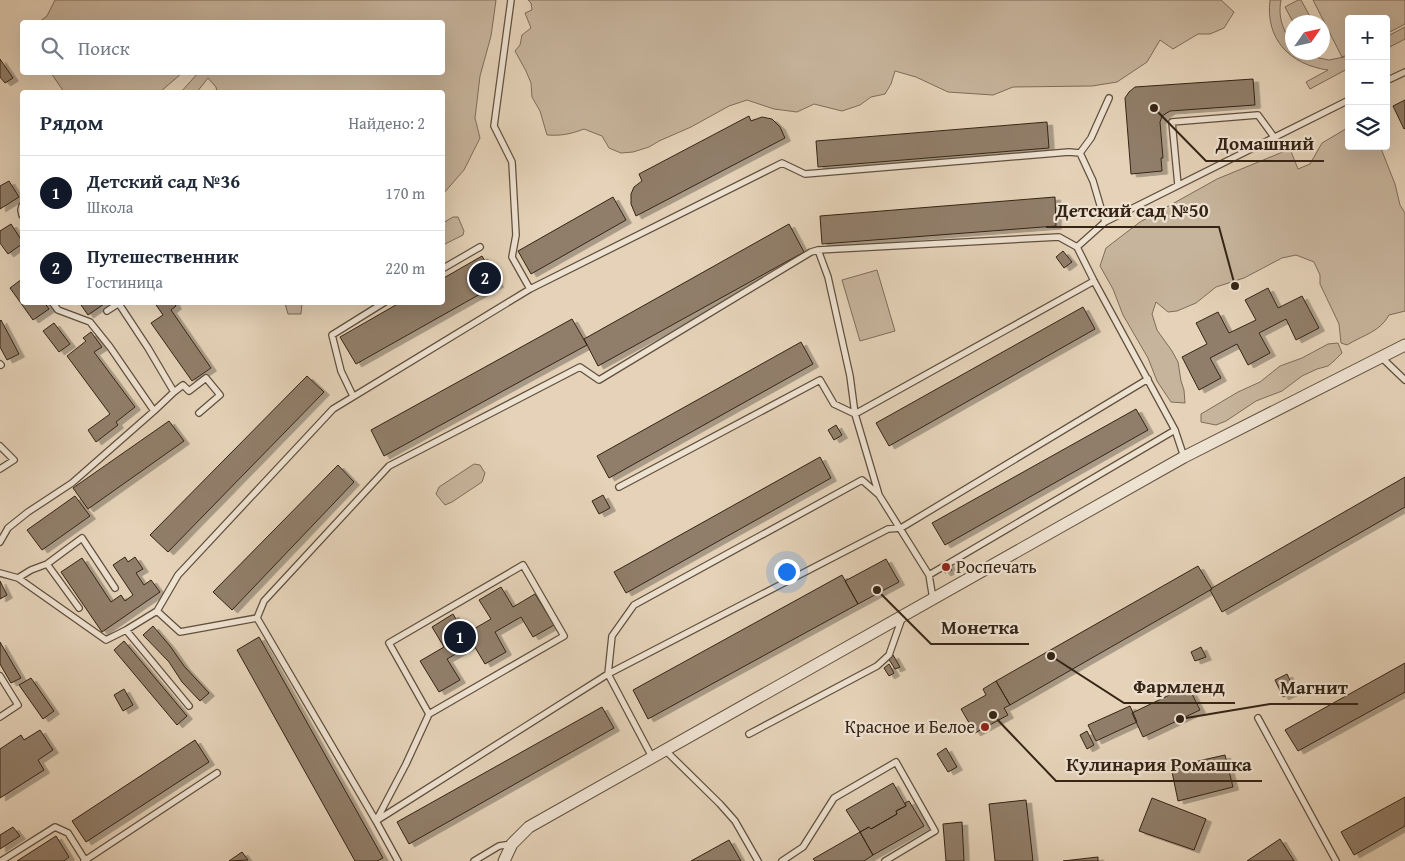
<!DOCTYPE html>
<html lang="ru">
<head>
<meta charset="utf-8">
<style>
  body { margin:0; font-family:"Gentium Book Plus",serif; background:#f6f6f7; color:#1f2937 }
  .controls { position:absolute; right:15px; top:15px; display:grid; overflow:hidden; border-radius:5px; box-shadow:0 5px 20px #0002 }
  .controls button { width:45px; height:45px; display:grid; place-items:center; padding:0; border:0; border-bottom:1px solid #e0e1e3; background:#fff; color:#1f2937; font:25px sans-serif }
  .compass { position:absolute; left:1285px; top:15px; width:45px; height:45px; border-radius:50%; background:#fff; box-shadow:0 5px 20px #0002; rotate:56deg }
  .you { position:absolute; left:786px; top:571px; width:18px; height:18px; margin:-12px; border:4px solid #fff; border-radius:50%; background:#1a73e8; box-shadow:0 0 0 8px #1a73e833 }
  .badge { display:grid; place-items:center; width:32px; height:32px; border-radius:50%; background:#111827; color:#fff; font-size:16px; font-weight:700 }
  .pin { position:absolute; translate:-50% -50%; border:2px solid #fff; box-shadow:0 1px 5px #0006 }
  .list { margin:0; padding:0; list-style:none }
  h2 { display:flex; justify-content:space-between; align-items:center; height:65px; margin:0; padding:0 20px; font-size:21px }
  h2 small { font-size:16px; font-weight:400; color:#747a83 }
  .list li { display:grid; grid-template-columns:32px 1fr auto; gap:15px; align-items:center; box-sizing:border-box; height:75px; padding:0 20px; border-top:1px solid #e0e1e3 }
  .list b { display:block; font-size:19px; white-space:nowrap }
  .list p { margin:0; font-size:16px; white-space:nowrap; color:#747a83 }
  .list em { font-size:16px; font-style:normal; color:#747a83 }
  .icon { flex:none; width:28px; height:28px; fill:none; stroke:currentColor; stroke-width:2; stroke-linecap:round; stroke-linejoin:round }
  .map { position:relative; flex:none; width:1405px; height:861px; overflow:hidden }
  .search { position:absolute; background:#fff; box-shadow:0 5px 20px #0002; left:20px; top:20px; width:425px; height:55px; display:flex; align-items:center; gap:12px; box-sizing:border-box; padding:0 18px; border-radius:5px; color:#747a83; font-size:19px }
  .panel { position:absolute; background:#fff; box-shadow:0 5px 20px #0002; left:20px; top:90px; width:425px; height:215px; border-radius:5px }
  .map>svg:first-child { display:block }
  .green { fill:#c7b49c; stroke:#7e6c59 }
  .building { fill:#917e6a; stroke:#352416; filter:url(#shadow) }
  .lines { fill:none; stroke-linecap:round; stroke-linejoin:round }
  .lane-casing { stroke:#61503e; stroke-width:8 }
  .street-casing { stroke:#61503e; stroke-width:13 }
  .lane { stroke:#eee2d1; stroke-width:5.5 }
  .street { stroke:#eee2d1; stroke-width:11 }
  .poi-dot { fill:#8f2418; stroke:#eee2d1; stroke-width:2 }
  .labels { text-anchor:middle; stroke-width:4.5; stroke-linejoin:round; paint-order:stroke }
  .poi-label { font-size:18px; fill:#352416; stroke:#eee2d1; text-anchor:start }
  .leader { fill:none; stroke:#352416; stroke-width:2 }
  .callout-dot { fill:#352416; stroke:#eee2d1; stroke-width:2 }
  .callout-label { font-size:19px; text-anchor:middle; font-weight:bold; fill:#352416; stroke:#eee2d1; stroke-width:4.5; stroke-linejoin:round; paint-order:stroke }
</style>
</head>
<body>
<div class="map">
<svg width="1405" height="861" viewBox="0 0 1405 861">
  <defs>
    <filter id="shadow"><feDropShadow dx="5.5" dy="3" stdDeviation="0" flood-color="#0004"/></filter>
  </defs>
  <rect width="100%" height="100%" fill="#e5d2b8"/>
  <filter id="stains"><feTurbulence type="fractalNoise" baseFrequency=".004" numOctaves="4"/><feColorMatrix values="0 0 0 0 .2 0 0 0 0 .09 0 0 0 0 .02 0 0 0 .5 -.17"/></filter>
  <radialGradient id="worn" r=".72"><stop offset=".6" stop-color="#630" stop-opacity="0"/><stop offset="1" stop-color="#630" stop-opacity=".3"/></radialGradient>
  <path class="green" d="M 55,0 L 496,0 L 491,36 L 480,76 L 475,118 L 480,138 L 464,170 L 443,194 L 442,92 L 217,92 L 216,87 L 208,78 L 197,92 L 181,92 L 198,73 L 442,72 L 442,22 L 39,22 L 47,16 Z
    M 528,0 L 1221,0 L 1234,12 L 1224,28 L 1210,34 L 1198,34 L 1173,49 L 1160,40 L 1147,62 L 1117,82 L 1092,86 L 1013,87 L 993,95 L 948,92 L 916,77 L 895,71 L 891,84 L 885,94 L 871,97 L 860,105 L 842,111 L 814,104 L 797,112 L 774,109 L 747,100 L 729,106 L 691,127 L 659,141 L 649,147 L 633,152 L 621,153 L 609,148 L 602,136 L 584,129 C 571,134 561,136 547,135 L 540,111 L 532,97 L 531,83 L 526,71 L 515,51 L 520,45 L 522,35 L 531,28 L 525,13 L 532,10 L 531,3 Z
    M 1270,0 L 1281,0 C 1279,10 1280,20 1284,29 C 1288,40 1292,40 1292,52 L 1304,53 L 1314,57 L 1329,60 L 1349,56 L 1349,68 L 1310,89 L 1306,82 L 1328,70 C 1291,65 1265,40 1270,0 Z
    M 1298,0 L 1301,0 L 1313,22 L 1293,22 L 1285,7 Z
    M 1313,0 L 1405,0 L 1405,24 L 1386,34 L 1386,19 L 1349,19 L 1349,54 L 1342,57 Z
    M 1405,27 L 1405,39 L 1386,49 L 1386,37 Z
    M 51,73 L 182,73 L 160,92 L 64,92 Z
    M 1349,127 L 1349,146 L 1380,146 L 1395,184 L 1400,205 L 1405,213 L 1405,311 L 1389,315 C 1380,332 1363,335 1347,345 L 1341,343 L 1339,324 L 1320,284 L 1320,275 L 1314,262 L 1296,255 L 1282,258 L 1244,278 L 1216,287 L 1196,303 L 1177,311 L 1168,312 L 1156,302 L 1152,314 L 1157,330 L 1172,351 L 1178,362 L 1181,381 L 1184,390 L 1185,403 L 1171,402 L 1157,381 L 1148,358 L 1123,315 L 1113,289 L 1100,266 L 1106,248 L 1140,222 L 1217,179 L 1290,149 L 1298,169 L 1310,164 L 1322,143 Z
    M 453,217 L 458,217 L 464,231 L 463,235 L 443,245 L 443,223 Z
    M 877,270 L 895,331 L 860,341 L 842,280 Z
    M 285,303 L 302,303 L 301,314 L 288,314 Z
    M 1338,343 L 1342,353 L 1334,361 L 1328,366 L 1317,369 L 1302,376 L 1282,391 L 1256,401 L 1226,421 L 1216,425 L 1201,422 L 1201,414 L 1238,392 L 1260,382 L 1280,366 L 1302,358 L 1328,344 Z
    M 474,464 L 480,465 L 485,473 L 482,482 L 452,502 L 445,505 L 436,494 L 439,487 Z"/>
  <path class="building" d="M 0,59 L 13,78 L 5,83 L 0,77 Z
    M 1253,79 L 1255,105 L 1170,111 L 1162,116 L 1160,122 L 1163,158 L 1161,158 L 1162,171 L 1131,174 L 1125,98 L 1129,92 L 1135,87 Z
    M 1405,100 L 1405,128 L 1404,129 L 1393,106 Z
    M 749,116 L 751,121 L 762,117 L 772,119 L 780,127 L 785,138 L 636,216 L 631,204 L 631,194 L 634,187 L 642,181 L 639,174 Z
    M 1047,122 L 1049,148 L 818,167 L 816,141 Z
    M 9,181 L 19,197 L 0,209 L 0,186 Z
    M 613,197 L 626,220 L 531,274 L 518,251 Z
    M 1055,197 L 1056,226 L 822,244 L 820,216 Z
    M 11,224 L 22,241 L 22,244 L 8,254 L 0,243 L 0,231 Z
    M 789,224 L 804,252 L 598,366 L 584,339 Z
    M 1063,251 L 1072,262 L 1064,268 L 1056,257 Z
    M 482,256 L 498,284 L 356,364 L 340,337 L 401,302 L 442,302 L 442,279 Z
    M 22,279 L 22,302 L 44,302 L 49,309 L 33,320 L 10,288 Z
    M 1268,288 L 1278,308 L 1302,296 L 1319,328 L 1296,340 L 1286,319 L 1259,333 L 1270,353 L 1248,365 L 1237,344 L 1210,358 L 1221,378 L 1199,390 L 1182,357 L 1207,344 L 1196,323 L 1218,312 L 1229,333 L 1256,320 L 1245,300 Z
    M 79,302 L 107,302 L 88,315 Z
    M 154,302 L 174,302 L 176,306 L 171,310 L 211,368 L 192,381 L 151,323 L 163,315 Z
    M 1083,307 L 1095,329 L 889,446 L 876,423 Z
    M 572,319 L 587,345 L 384,456 L 371,430 Z
    M 1,320 L 19,354 L 7,360 L 0,347 L 0,321 Z
    M 54,323 L 70,344 L 59,352 L 43,331 Z
    M 91,332 L 102,347 L 94,352 L 135,407 L 116,422 L 118,425 L 96,442 L 88,430 L 110,414 L 67,356 L 86,341 L 83,338 Z
    M 801,342 L 813,364 L 609,478 L 597,456 Z
    M 307,376 L 324,392 L 168,552 L 150,535 Z
    M 1136,409 L 1148,430 L 945,545 L 932,523 Z
    M 169,421 L 184,441 L 88,509 L 73,488 Z
    M 836,425 L 842,435 L 834,440 L 828,430 Z
    M 820,457 L 831,478 L 626,593 L 614,572 Z
    M 338,465 L 354,482 L 232,610 L 213,592 Z
    M 1405,477 L 1405,507 L 1222,612 L 1210,590 L 1212,588 Z
    M 603,495 L 610,508 L 599,514 L 592,501 Z
    M 75,496 L 90,516 L 42,550 L 27,530 Z
    M 125,557 L 128,562 L 135,557 L 143,569 L 136,573 L 144,585 L 151,580 L 160,592 L 102,632 L 61,572 L 82,558 L 111,602 L 121,595 L 125,601 L 133,595 L 113,565 Z
    M 886,559 L 899,582 L 858,604 L 845,581 Z
    M 947,561 L 952,570 L 945,573 L 940,565 Z
    M 1198,566 L 1212,589 L 1010,705 L 996,681 Z
    M 842,575 L 858,604 L 648,719 L 633,690 Z
    M 0,581 L 7,595 L 0,599 Z
    M 501,587 L 513,607 L 535,594 L 554,625 L 533,637 L 521,617 L 495,632 L 506,652 L 485,664 L 473,644 L 447,659 L 460,680 L 439,692 L 420,661 L 444,647 L 432,627 L 453,614 L 465,634 L 491,619 L 479,600 Z
    M 153,626 L 170,646 L 184,666 L 209,693 L 200,701 L 182,682 L 169,662 L 143,635 Z
    M 259,637 L 383,858 L 377,861 L 355,861 L 237,650 Z
    M 124,641 L 187,716 L 177,725 L 114,650 Z
    M 0,642 L 21,678 L 11,683 L 0,664 Z
    M 1201,647 L 1206,657 L 1195,661 L 1191,652 Z
    M 893,655 L 900,667 L 895,669 L 888,658 Z
    M 1405,663 L 1405,692 L 1298,751 L 1285,730 Z
    M 889,664 L 894,673 L 889,676 L 884,668 Z
    M 1287,674 L 1295,691 L 1283,697 L 1275,680 Z
    M 31,678 L 54,711 L 43,719 L 19,685 Z
    M 996,681 L 1010,705 L 1004,708 L 1008,715 L 975,733 L 961,709 L 986,695 L 983,689 Z
    M 1188,686 L 1200,710 L 1143,737 L 1132,713 Z
    M 124,689 L 133,705 L 123,711 L 114,695 Z
    M 1130,706 L 1137,722 L 1096,741 L 1088,725 Z
    M 602,707 L 614,728 L 409,844 L 397,822 Z
    M 40,730 L 53,750 L 38,760 L 44,770 L 0,798 L 0,749 L 21,735 L 24,740 Z
    M 1087,731 L 1094,745 L 1087,749 L 1080,735 Z
    M 195,740 L 209,762 L 86,842 L 72,821 Z
    M 946,748 L 957,767 L 948,772 L 937,754 Z
    M 1225,755 L 1233,787 L 1178,801 L 1171,767 Z
    M 893,783 L 906,806 L 896,811 L 897,814 L 871,829 L 869,827 L 860,832 L 846,810 Z
    M 1405,797 L 1405,826 L 1354,855 L 1341,832 Z
    M 1152,798 L 1206,819 L 1194,850 L 1139,831 Z
    M 1026,800 L 1033,861 L 995,861 L 989,804 Z
    M 909,801 L 924,826 L 873,855 L 860,832 L 869,827 L 871,829 L 897,814 L 896,811 L 906,806 L 905,803 Z
    M 962,822 L 964,861 L 946,861 L 943,824 Z
    M 13,827 L 20,836 L 0,849 L 0,835 Z
    M 860,832 L 873,855 L 864,861 L 815,861 L 813,859 Z
    M 56,836 L 69,857 L 64,861 L 17,861 Z
    M 1280,839 L 1294,861 L 1247,861 Z
    M 729,840 L 741,861 L 691,861 Z
    M 242,852 L 248,860 L 229,861 Z
    M 1098,857 L 1098,861 L 1063,861 Z"/>
  <g class="lines">
    <defs>
      <path id="lane" d="M 511,0 L 494,126 L 512,162 L 516,235 L 512,257 L 530,289
        M 1386,81 L 1405,72
        M 1080,153 L 1091,138 L 1109,98
        M 1178,185 L 1172,122 L 1258,115 L 1274,137
        M 22,206 L 21,210 L 22,215
        M 1105,222 L 1349,100
        M 818,250 L 828,277 L 850,376 L 855,414 L 879,495 L 929,575 L 933,599
        M 442,269 L 480,247
        M 119,304 L 148,348 L 174,392 L 154,411
        M 107,311 L 121,302
        M 1381,357 L 1405,380
        M 0,364 L 1,365
        M 174,392 L 183,385 L 189,391 L 206,378 L 220,395 L 199,413
        M 353,396 L 341,371 L 332,335 L 385,302
        M 0,446 L 14,460 L 0,469
        M 619,487 L 820,380 L 834,404 L 855,414 L 1094,281
        M 0,542 L 8,528 L 28,512 L 72,483 L 154,411 L 110,347 L 90,322 L 58,310 L 52,302
        M 47,564 L 79,608
        M 0,573 L 18,578 L 106,640 L 126,630 L 157,611 L 178,575 L 333,409 L 530,289 L 782,163 L 805,174 L 1069,152 L 1080,153 L 1093,181 L 1105,222 L 1077,247 L 1094,281 L 1175,430 L 1184,457
        M 929,575 L 1175,430
        M 18,578 L 31,570 L 47,564 L 82,538 L 115,588
        M 157,611 L 180,632 L 257,618 L 376,821 L 398,861
        M 257,618 L 264,601 L 389,466 L 580,367 L 599,380 L 811,252 L 818,250 L 1059,237 L 1077,247
        M 126,630 L 189,706
        M 0,676 L 18,705 L 0,717
        M 429,714 L 564,636 L 523,565 L 389,643 L 429,714 L 406,764 L 376,821 L 608,674 L 888,529 L 901,528 L 1148,379
        M 1258,718 L 1336,861
        M 749,734 L 877,666 L 889,655 L 902,618
        M 665,750 L 720,804 L 735,821 L 758,861
        M 652,757 L 608,674 L 612,636 L 634,605 L 862,480 L 879,495
        M 1,861 L 55,827 L 68,833 L 85,860
        M 84,861 L 217,773
        M 474,861 L 499,846 L 512,844
        M 782,861 L 803,847 L 834,798 L 896,762 L 935,831 L 885,861"/>
      <path id="street" d="M 504,861 L 512,844 L 529,827 L 1184,457 L 1405,345"/>
    </defs>
    <use href="#lane" class="lane-casing"/>
    <use href="#street" class="street-casing"/>
    <use href="#lane" class="lane"/>
    <use href="#street" class="street"/>
  </g>
  <g class="poi-dot">
    <circle cx="946" cy="567" r="5"/>
    <circle cx="985" cy="727" r="5"/>
  </g>
  <g class="labels">
    <g class="poi-label">
      <text x="956" y="573">Роспечать</text>
      <text x="975" y="733" text-anchor="end">Красное и Белое</text>
    </g>
  </g>
  <path class="leader" d="M1154 108L1206 161H1324M1235 286L1219 227H1046M877 590L931 644H1029M1051 656L1124 703H1235M1180 719L1270 704H1358M993 715L1056 781H1262"/>
  <g class="callout-dot">
    <circle cx="1154" cy="108" r="5"/>
    <circle cx="1235" cy="286" r="5"/>
    <circle cx="877" cy="590" r="5"/>
    <circle cx="1051" cy="656" r="5"/>
    <circle cx="1180" cy="719" r="5"/>
    <circle cx="993" cy="715" r="5"/>
  </g>
  <g class="callout-label">
    <text x="1265" y="150">Домашний</text>
    <text x="1132" y="217">Детский сад №50</text>
    <text x="980" y="634">Монетка</text>
    <text x="1179" y="693">Фармленд</text>
    <text x="1314" y="694">Магнит</text>
    <text x="1159" y="771">Кулинария Ромашка</text>
  </g>
  <rect width="100%" height="100%" filter="url(#stains)"/>
  <rect width="100%" height="100%" fill="url(#worn)"/>
</svg>
<div class="controls">
<button>+</button>
<button>−</button>
<button><svg class="icon" aria-label="layers" viewBox="0 0 24 24"><path d="M12 4l9 5-9 5-9-5zM3 14l9 5 9-5"/></svg></button>
</div>
<svg class="compass" viewBox="-18 -18 36 36"><path d="M0-13l5 13h-10z" fill="#e53935"/><path d="M0 13l5-13h-10z" fill="#747a83"/></svg>
<div class="you"></div>
<div class="pin badge" style="left:460px;top:637px">1</div>
<div class="pin badge" style="left:485px;top:278px">2</div>
<div class="search"><svg class="icon" aria-label="search" viewBox="0 0 24 24"><circle cx="10" cy="10" r="6"/><path d="M15 15l6 6"/></svg>Поиск</div>
<section class="panel">
<h2>Рядом<small>Найдено: 2</small></h2>
<ul class="list">
<li><span class="badge">1</span><div><b>Детский сад №36</b><p>Школа</p></div><em>170 m</em></li>
<li><span class="badge">2</span><div><b>Путешественник</b><p>Гостиница</p></div><em>220 m</em></li>
</ul>
</section>
</div>
</body>
</html>
